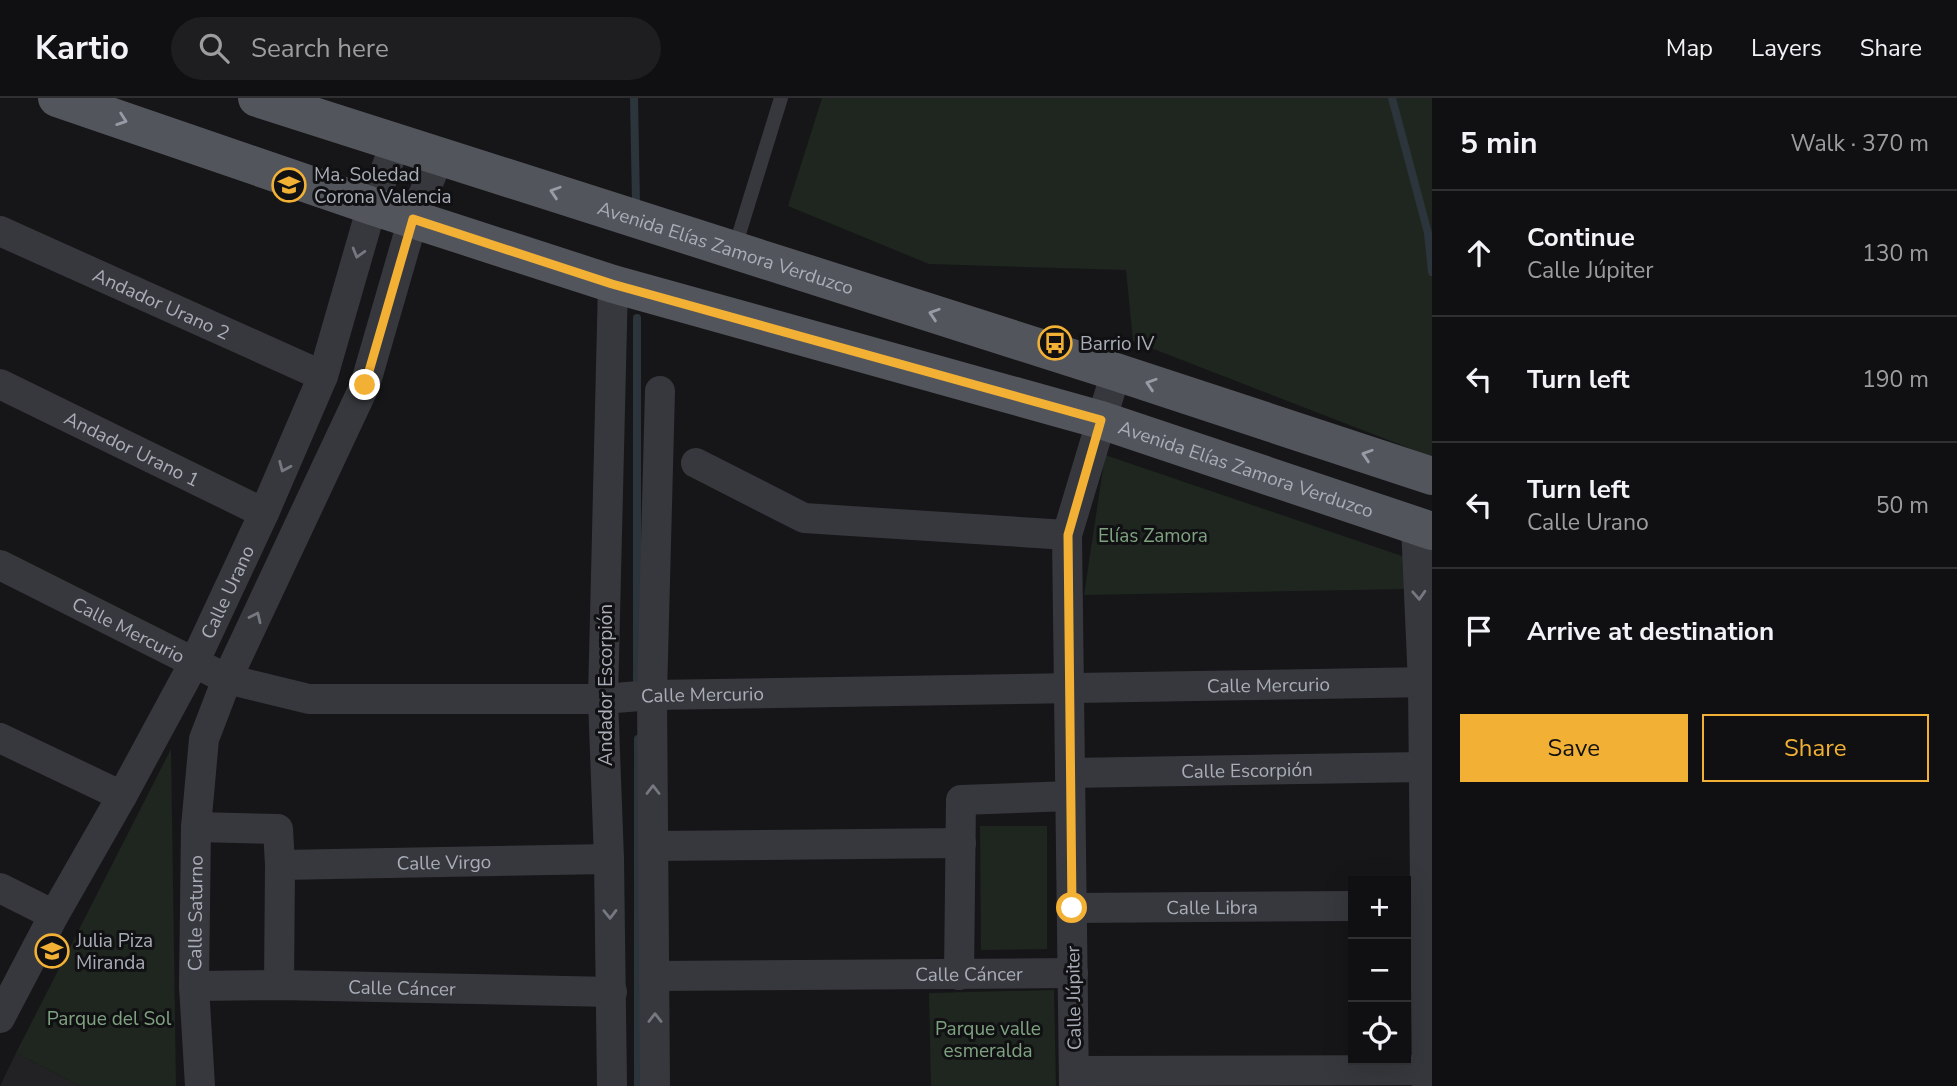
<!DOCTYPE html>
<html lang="en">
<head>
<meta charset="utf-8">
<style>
  body { margin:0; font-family:"Nunito Sans",sans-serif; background:#1e1e20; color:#f1f3f6 }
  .controls { position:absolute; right:21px; bottom:21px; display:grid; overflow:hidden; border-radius:0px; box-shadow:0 7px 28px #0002 }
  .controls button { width:63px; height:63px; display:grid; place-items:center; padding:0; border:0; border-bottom:2px solid #303032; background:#101012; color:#f1f3f6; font:35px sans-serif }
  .stop { position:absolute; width:21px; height:21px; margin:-16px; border:5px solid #f2b134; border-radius:50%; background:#fff }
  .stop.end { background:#f2b134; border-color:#fff; box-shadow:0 2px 7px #0008 }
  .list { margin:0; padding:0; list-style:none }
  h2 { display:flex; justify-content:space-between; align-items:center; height:91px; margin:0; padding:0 28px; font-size:30px }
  h2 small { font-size:23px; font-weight:400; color:#9c9d9f }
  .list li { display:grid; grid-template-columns:46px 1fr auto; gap:21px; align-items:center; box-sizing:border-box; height:126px; padding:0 28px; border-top:2px solid #303032 }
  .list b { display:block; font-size:26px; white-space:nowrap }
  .list p { margin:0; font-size:23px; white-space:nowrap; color:#9c9d9f }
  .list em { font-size:23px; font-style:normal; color:#9c9d9f }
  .actions { display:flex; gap:14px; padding:21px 28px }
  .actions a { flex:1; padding:16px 0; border:2px solid #f2b134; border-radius:0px; text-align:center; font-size:24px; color:#f2b134 }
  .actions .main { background:#f2b134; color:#111 }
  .icon { flex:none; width:38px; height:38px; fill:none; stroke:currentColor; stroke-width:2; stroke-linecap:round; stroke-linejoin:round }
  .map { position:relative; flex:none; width:1432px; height:988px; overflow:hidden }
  header { display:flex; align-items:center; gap:42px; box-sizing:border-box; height:98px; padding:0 35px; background:#101012; border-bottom:2px solid #303032 }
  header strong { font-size:33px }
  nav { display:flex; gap:38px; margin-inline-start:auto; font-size:24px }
  .search { width:490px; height:63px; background:#1e1e20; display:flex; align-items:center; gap:18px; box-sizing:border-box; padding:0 24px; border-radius:38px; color:#9c9d9f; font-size:26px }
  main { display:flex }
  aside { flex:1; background:#101012 }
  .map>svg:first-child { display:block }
  .built { fill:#222225 }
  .green { fill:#1e261f }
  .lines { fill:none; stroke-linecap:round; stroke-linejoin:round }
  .stream { stroke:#2c353c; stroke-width:8 }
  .lane { stroke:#37383d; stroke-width:14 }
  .street { stroke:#37383d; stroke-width:30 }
  .primary { stroke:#53555c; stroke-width:38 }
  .oneway { stroke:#979ba6 }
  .oneway2 { stroke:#757881 }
  .route { stroke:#f2b134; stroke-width:9 }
  .labels { text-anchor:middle; stroke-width:6; stroke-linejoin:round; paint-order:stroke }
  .poi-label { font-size:19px; fill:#a8adb8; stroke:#111113; text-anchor:start }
  .street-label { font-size:19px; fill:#a8adb8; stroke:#111113 }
  .park-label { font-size:19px; fill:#7fa381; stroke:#111113 }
</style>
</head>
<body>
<header>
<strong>Kartio</strong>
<div class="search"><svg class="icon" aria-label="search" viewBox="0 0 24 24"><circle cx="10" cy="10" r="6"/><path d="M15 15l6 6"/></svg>Search here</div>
<nav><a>Map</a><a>Layers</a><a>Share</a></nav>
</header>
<main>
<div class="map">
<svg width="1432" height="988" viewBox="0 0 1432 988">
  <rect width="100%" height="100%" fill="#161618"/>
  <path class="built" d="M 16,955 L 81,988 L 0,988 Z"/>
  <path class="green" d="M 822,0 L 1432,0 L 1432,359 L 1133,243 L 1126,172 L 929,166 L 788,108 Z
    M 1105,357 L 1405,459 L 1406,491 L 1084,497 Z
    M 171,651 L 176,988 L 81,988 L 16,955 Z
    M 980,728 L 1047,728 L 1047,851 L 981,852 Z
    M 1054,892 L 1056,988 L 931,988 L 929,895 Z"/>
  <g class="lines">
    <path class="stream" d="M 634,0 L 636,105
      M 1392,0 L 1428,135 L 1432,174
      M 637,220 L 637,593
      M 638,641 L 638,988"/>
    <path class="lane" d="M 735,149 L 781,0"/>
    <g class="street">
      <path id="s1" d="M 0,133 L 323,278"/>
      <path id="s2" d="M 0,286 L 264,415"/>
      <path d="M 696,365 L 804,420 L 1067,437"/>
      <path d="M 1416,428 L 1423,585 L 1427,988"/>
      <path id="s3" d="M 0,467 L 227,581 L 309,601 L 603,601 L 652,597 L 1432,584"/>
      <path d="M 0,640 L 122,698"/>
      <path id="s4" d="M 1070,675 L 1424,669"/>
      <path d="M 196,729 L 278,731 L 280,767 L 279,887"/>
      <path d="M 654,748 L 961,745"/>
      <path id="s5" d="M 280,767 L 609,761"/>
      <path d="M 0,790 L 54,817"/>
      <path id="s6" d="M 1072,810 L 1353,808"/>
      <path d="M 959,877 L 961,702 L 1070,698"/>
      <path id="s7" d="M 654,878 L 1073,875"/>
      <path id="s8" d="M 194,888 L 279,887 L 612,894"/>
      <path id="s9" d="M 0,920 L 54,817 L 122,698 L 194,565 L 264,415 L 323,278 L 372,108 L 396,44"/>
      <path d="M 1074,973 L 1432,972"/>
      <path id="s10" d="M 200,988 L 194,888 L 196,729 L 204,641 L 227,581 L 365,287 L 413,121 L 440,57"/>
      <path d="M 612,988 L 609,761 L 603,601 L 613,186"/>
      <path d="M 655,988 L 652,597 L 660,293"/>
      <path d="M 1074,988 L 1067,437 L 1116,274"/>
    </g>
    <g class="primary">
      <path id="s11" d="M 57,0 L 372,108 L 613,186 L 1101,322 L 1432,433"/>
      <path id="s12" d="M 257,0 L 1116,274 L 1432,378"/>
    </g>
  </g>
  <defs><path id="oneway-chevron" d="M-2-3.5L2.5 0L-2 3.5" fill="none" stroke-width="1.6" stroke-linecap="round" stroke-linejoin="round" transform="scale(1.75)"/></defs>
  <g class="oneway">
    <use href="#oneway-chevron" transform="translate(122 22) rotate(19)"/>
    <use href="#oneway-chevron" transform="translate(555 94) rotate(-162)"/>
    <use href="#oneway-chevron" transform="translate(934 216) rotate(-162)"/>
    <use href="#oneway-chevron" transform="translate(1151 286) rotate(-162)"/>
    <use href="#oneway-chevron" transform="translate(1367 357) rotate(-162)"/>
  </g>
  <g class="oneway2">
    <use href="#oneway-chevron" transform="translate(358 155) rotate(106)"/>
    <use href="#oneway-chevron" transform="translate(284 369) rotate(113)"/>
    <use href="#oneway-chevron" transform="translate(1419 497) rotate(87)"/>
    <use href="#oneway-chevron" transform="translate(256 519) rotate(-65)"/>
    <use href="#oneway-chevron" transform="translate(653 692) rotate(-90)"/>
    <use href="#oneway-chevron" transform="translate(610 816) rotate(89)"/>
    <use href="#oneway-chevron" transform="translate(655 920) rotate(-90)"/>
  </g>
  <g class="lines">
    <path class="route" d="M 365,287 L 413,121 L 612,186 L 1101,322 L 1068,437 L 1072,810"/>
  </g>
  <defs>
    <symbol id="school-ring" viewBox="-11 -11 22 22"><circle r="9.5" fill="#111113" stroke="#f2b134" stroke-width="1.5"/><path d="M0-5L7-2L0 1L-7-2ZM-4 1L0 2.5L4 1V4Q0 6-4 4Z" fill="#f2b134"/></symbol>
    <symbol id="bus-ring" viewBox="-11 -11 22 22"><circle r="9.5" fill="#111113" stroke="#f2b134" stroke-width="1.5"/><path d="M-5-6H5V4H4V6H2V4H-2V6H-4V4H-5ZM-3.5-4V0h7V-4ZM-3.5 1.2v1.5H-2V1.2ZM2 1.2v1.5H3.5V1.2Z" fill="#f2b134"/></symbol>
  </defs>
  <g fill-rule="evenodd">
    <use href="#school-ring" x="270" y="68" width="38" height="38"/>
    <use href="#bus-ring" x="1036" y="226" width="38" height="38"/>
    <use href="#school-ring" x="33" y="834" width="38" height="38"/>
  </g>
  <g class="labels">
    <g class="poi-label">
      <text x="314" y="83">Ma. Soledad<tspan x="314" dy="22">Corona Valencia</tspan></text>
      <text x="1080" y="252">Barrio IV</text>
      <text x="76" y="849">Julia Piza<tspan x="76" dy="22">Miranda</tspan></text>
    </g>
    <g class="street-label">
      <text dy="7" stroke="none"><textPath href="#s12" startOffset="492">Avenida Elías Zamora Verduzco</textPath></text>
      <text dy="7" stroke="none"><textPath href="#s1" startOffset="177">Andador Urano 2</textPath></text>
      <text dy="7" stroke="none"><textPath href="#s2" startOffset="147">Andador Urano 1</textPath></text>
      <text dy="7" stroke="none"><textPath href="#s11" startOffset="1246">Avenida Elías Zamora Verduzco</textPath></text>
      <text dy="7" stroke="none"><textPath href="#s9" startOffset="483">Calle Urano</textPath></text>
      <text dy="7" stroke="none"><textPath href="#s3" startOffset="144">Calle Mercurio</textPath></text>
      <text transform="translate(605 587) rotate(-90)" y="7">Andador Escorpión</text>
      <text dy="7" stroke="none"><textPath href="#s3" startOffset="1298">Calle Mercurio</textPath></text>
      <text dy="7" stroke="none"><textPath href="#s3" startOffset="732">Calle Mercurio</textPath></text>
      <text dy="7" stroke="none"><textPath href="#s4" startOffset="177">Calle Escorpión</textPath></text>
      <text dy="7" stroke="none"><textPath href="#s5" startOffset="164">Calle Virgo</textPath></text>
      <text dy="7" stroke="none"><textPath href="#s6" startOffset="140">Calle Libra</textPath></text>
      <text dy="7" stroke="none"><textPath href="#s10" startOffset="173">Calle Saturno</textPath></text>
      <text dy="7" stroke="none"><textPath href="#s7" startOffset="315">Calle Cáncer</textPath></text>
      <text dy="7" stroke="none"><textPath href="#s8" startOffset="208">Calle Cáncer</textPath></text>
      <text transform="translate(1073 900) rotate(-91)" y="7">Calle Júpiter</text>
    </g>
    <g class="park-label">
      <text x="1153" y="444">Elías Zamora</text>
      <text x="109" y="927">Parque del Sol</text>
      <text x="988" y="937">Parque valle<tspan x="988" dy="22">esmeralda</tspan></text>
    </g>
  </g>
</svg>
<div class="controls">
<button>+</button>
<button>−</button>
<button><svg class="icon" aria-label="locate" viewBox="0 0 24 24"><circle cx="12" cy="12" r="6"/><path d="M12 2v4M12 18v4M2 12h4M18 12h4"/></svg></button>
</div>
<div class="stop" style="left:1072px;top:810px"></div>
<div class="stop end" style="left:365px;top:287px"></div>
</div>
<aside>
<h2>5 min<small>Walk · 370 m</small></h2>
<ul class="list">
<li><svg class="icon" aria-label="ahead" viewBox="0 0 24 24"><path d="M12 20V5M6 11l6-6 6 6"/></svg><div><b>Continue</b><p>Calle Júpiter</p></div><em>130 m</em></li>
<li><svg class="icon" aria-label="left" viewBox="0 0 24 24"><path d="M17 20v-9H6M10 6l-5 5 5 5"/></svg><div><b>Turn left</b></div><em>190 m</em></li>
<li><svg class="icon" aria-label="left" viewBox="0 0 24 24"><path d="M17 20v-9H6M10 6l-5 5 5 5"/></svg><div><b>Turn left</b><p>Calle Urano</p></div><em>50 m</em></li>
<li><svg class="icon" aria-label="arrive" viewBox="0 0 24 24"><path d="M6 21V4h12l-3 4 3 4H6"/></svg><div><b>Arrive at destination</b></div></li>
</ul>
<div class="actions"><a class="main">Save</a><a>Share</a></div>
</aside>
</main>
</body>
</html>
